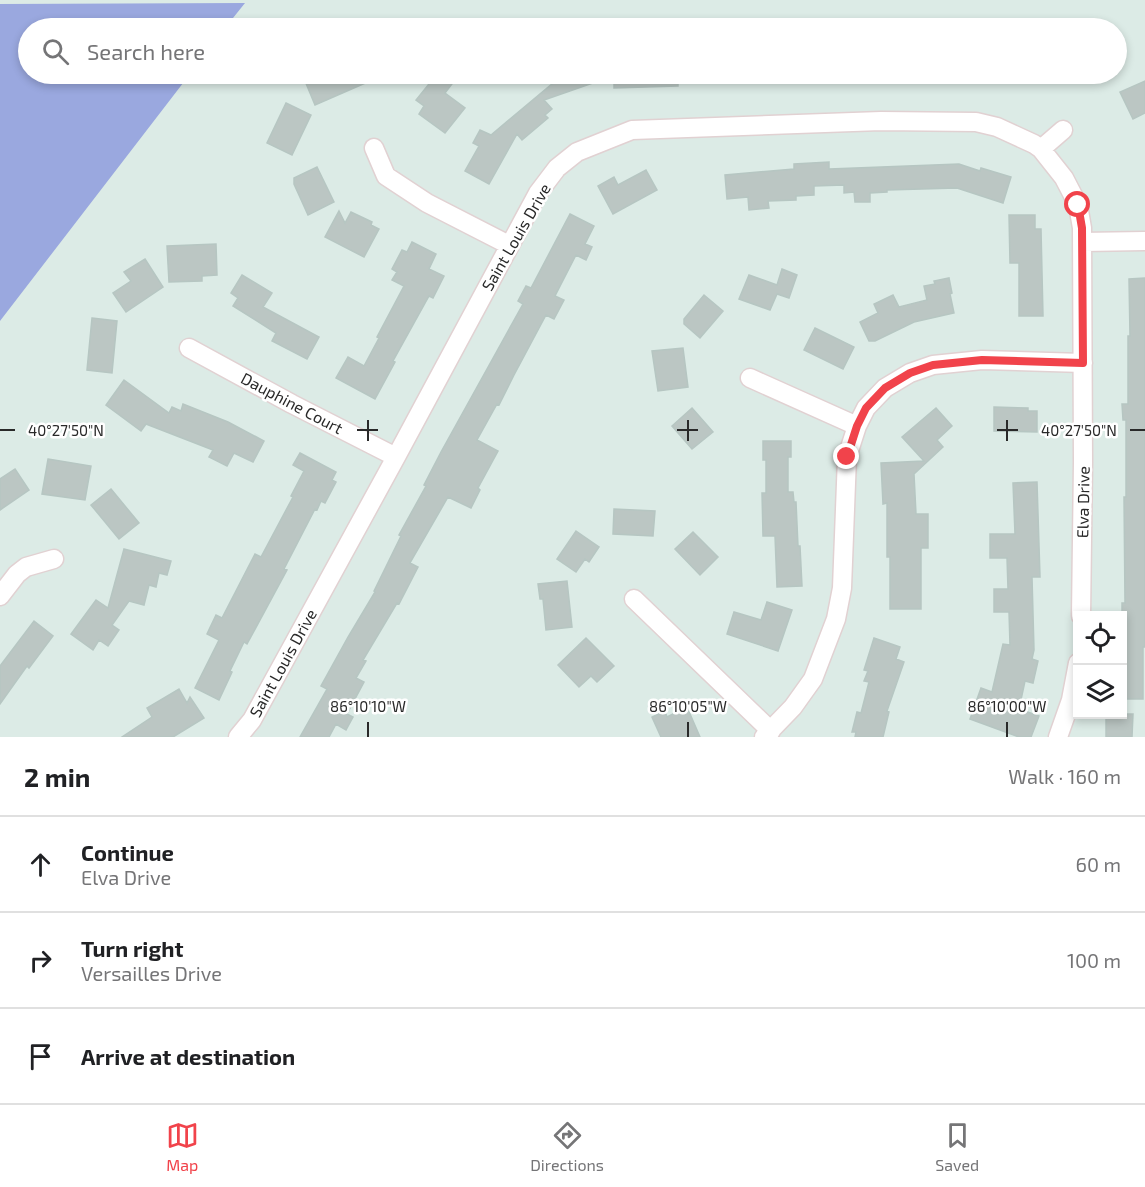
<!DOCTYPE html>
<html lang="en">
<head>
<meta charset="utf-8">
<style>
  body { margin:0; font-family:"Exo 2",sans-serif; background:#f6f6f6; color:#202124 }
  .controls { position:absolute; right:18px; bottom:18px; display:grid; overflow:hidden; border-radius:0px; box-shadow:0 3px 9px #0003 }
  .controls button { width:54px; height:54px; display:grid; place-items:center; padding:0; border:0; border-bottom:2px solid #e0e0e0; background:#fff; color:#202124; font:30px sans-serif }
  .stop { position:absolute; width:18px; height:18px; margin:-14px; border:4px solid #f1434b; border-radius:50%; background:#fff }
  .stop.end { background:#f1434b; border-color:#fff; box-shadow:0 2px 6px #0008 }
  .list { margin:0; padding:0; list-style:none }
  h2 { display:flex; justify-content:space-between; align-items:center; height:78px; margin:0; padding:0 24px; font-size:26px }
  h2 small { font-size:20px; font-weight:400; color:#757577 }
  .list li { display:grid; grid-template-columns:39px 1fr auto; gap:18px; align-items:center; box-sizing:border-box; height:96px; padding:0 24px; border-top:2px solid #e0e0e0 }
  .list b { display:block; font-size:22px; white-space:nowrap }
  .list p { margin:0; font-size:20px; white-space:nowrap; color:#757577 }
  .list em { font-size:20px; font-style:normal; color:#757577 }
  .icon { flex:none; width:33px; height:33px; fill:none; stroke:currentColor; stroke-width:2; stroke-linecap:round; stroke-linejoin:round }
  .map { position:relative; flex:none; width:1145px; height:737px; overflow:hidden }
  .search { position:absolute; background:#fff; box-shadow:0 3px 9px #0003; left:18px; right:18px; top:18px; height:66px; display:flex; align-items:center; gap:15px; box-sizing:border-box; padding:0 21px; border-radius:33px; color:#757577; font-size:22px }
  .sheet { height:366px; background:#fff }
  nav { display:flex; justify-content:space-around; align-items:center; box-sizing:border-box; height:84px; border-top:2px solid #e0e0e0; background:#fff; font-size:16px; color:#757577 }
  nav a { display:grid; justify-items:center; gap:3px }
  nav .on { color:#f1434b }
  .map>svg:first-child { display:block }
  .green { fill:#9aa8df }
  .building { fill:#bbc6c3; stroke:#b6c6c2; stroke-width:1.5 }
  .lines { fill:none; stroke-linecap:round; stroke-linejoin:round }
  .minor-casing { stroke:#e1d1d2; stroke-width:21 }
  .minor { stroke:#fff; stroke-width:18 }
  .route { stroke:#f1434b; stroke-width:8 }
  .ticks { fill:none; stroke:#292929; stroke-width:2 }
  .labels { text-anchor:middle; stroke-width:5; stroke-linejoin:round; paint-order:stroke }
  .street-label { font-size:16px; fill:#292929; stroke:#fff }
  .ticks-label { font-size:15px; text-anchor:middle; fill:#292929; stroke:#fff; stroke-width:5; stroke-linejoin:round; paint-order:stroke }
</style>
</head>
<body>
<div class="map">
<svg width="1145" height="737" viewBox="0 0 1145 737">
  <rect width="100%" height="100%" fill="#dcebe6"/>
  <path class="green" d="M 245,3 L 225,28 L 28,28 L 28,74 L 190,74 L 0,321 L 0,4 Z"/>
  <path class="building" d="M 321,74 L 386,74 L 315,105 L 305,81 Z
    M 437,74 L 446,74 L 455,80 L 445,93 L 465,108 L 445,133 L 419,114 L 424,106 L 416,100 Z
    M 550,74 L 613,74 L 613,76 L 544,100 L 552,109 L 545,115 L 548,118 L 522,140 L 517,134 L 489,184 L 465,171 L 479,146 L 473,143 L 480,130 L 491,135 L 553,83 Z
    M 614,74 L 678,74 L 678,86 L 614,88 Z
    M 1145,81 L 1145,113 L 1133,119 L 1120,92 Z
    M 286,103 L 311,115 L 292,155 L 267,143 Z
    M 829,162 L 829,169 L 959,164 L 980,171 L 981,168 L 1011,177 L 1003,203 L 957,188 L 887,190 L 887,192 L 870,193 L 870,202 L 855,202 L 854,192 L 844,193 L 844,185 L 814,186 L 814,195 L 796,196 L 796,200 L 768,201 L 769,208 L 749,210 L 748,197 L 727,199 L 725,175 L 794,169 L 794,164 Z
    M 317,167 L 334,202 L 308,215 L 294,184 L 294,178 Z
    M 646,170 L 657,190 L 613,214 L 598,186 L 614,177 L 618,185 Z
    M 339,211 L 345,223 L 351,212 L 372,222 L 371,225 L 379,229 L 364,257 L 325,237 Z
    M 570,214 L 594,226 L 585,244 L 592,247 L 586,260 L 576,255 L 555,296 L 564,300 L 554,319 L 546,315 L 514,375 L 499,405 L 497,404 L 477,440 L 498,451 L 478,488 L 480,490 L 471,508 L 448,497 L 410,563 L 418,567 L 399,604 L 397,603 L 363,660 L 366,661 L 356,678 L 364,682 L 347,714 L 353,717 L 346,730 L 336,724 L 329,737 L 300,737 L 327,689 L 321,686 L 348,637 L 375,592 L 374,591 L 401,536 L 399,535 L 426,486 L 424,485 L 441,452 L 523,304 L 518,301 L 526,286 L 531,288 Z
    M 1009,215 L 1035,215 L 1035,229 L 1041,229 L 1043,316 L 1019,316 L 1019,263 L 1010,263 Z
    M 412,242 L 436,254 L 429,269 L 444,276 L 433,298 L 429,296 L 393,361 L 395,362 L 375,399 L 336,378 L 348,357 L 364,366 L 379,338 L 377,337 L 404,286 L 392,280 L 397,272 L 392,269 L 402,250 L 407,252 Z
    M 216,244 L 217,275 L 202,276 L 202,281 L 169,282 L 167,246 Z
    M 145,259 L 163,287 L 126,312 L 113,293 L 131,281 L 124,272 Z
    M 782,269 L 797,275 L 789,298 L 777,294 L 770,310 L 739,299 L 749,275 L 777,285 Z
    M 242,275 L 272,293 L 263,307 L 319,337 L 307,359 L 272,341 L 276,333 L 233,306 L 238,298 L 231,293 Z
    M 949,278 L 952,293 L 950,294 L 954,313 L 914,322 L 875,341 L 869,341 L 860,322 L 878,313 L 874,304 L 893,295 L 899,307 L 927,300 L 924,286 L 935,284 L 934,281 Z
    M 1145,278 L 1145,647 L 1143,647 L 1143,699 L 1122,699 L 1122,603 L 1125,603 L 1124,497 L 1126,497 L 1126,420 L 1123,420 L 1122,404 L 1128,404 L 1128,336 L 1130,336 L 1129,279 Z
    M 704,295 L 723,311 L 700,338 L 684,324 L 684,319 Z
    M 92,318 L 117,321 L 112,373 L 87,370 Z
    M 815,328 L 854,347 L 843,369 L 804,350 Z
    M 683,348 L 688,387 L 658,391 L 652,351 Z
    M 124,380 L 169,413 L 172,407 L 181,411 L 183,404 L 228,422 L 264,441 L 253,462 L 234,453 L 227,466 L 209,457 L 213,450 L 146,424 L 141,431 L 106,405 Z
    M 994,407 L 1028,408 L 1028,411 L 1037,411 L 1037,432 L 994,431 Z
    M 692,408 L 713,432 L 692,449 L 672,426 Z
    M 936,408 L 952,426 L 937,440 L 943,447 L 914,474 L 916,514 L 928,514 L 928,548 L 921,548 L 921,609 L 890,609 L 890,557 L 887,557 L 887,503 L 883,504 L 881,463 L 924,461 L 902,437 Z
    M 763,441 L 791,441 L 791,457 L 788,457 L 788,492 L 793,492 L 794,502 L 796,502 L 798,546 L 800,546 L 802,586 L 777,587 L 775,536 L 763,536 L 762,493 L 766,493 L 766,460 L 763,460 Z
    M 300,453 L 336,472 L 332,480 L 336,482 L 325,503 L 321,501 L 317,510 L 315,509 L 284,569 L 287,570 L 247,644 L 244,642 L 230,671 L 232,672 L 219,700 L 195,688 L 219,640 L 207,634 L 216,615 L 222,618 L 255,554 L 261,557 L 293,497 L 291,496 L 304,471 L 293,465 Z
    M 48,459 L 91,466 L 85,500 L 42,494 Z
    M 15,469 L 29,490 L 0,510 L 0,479 Z
    M 1037,482 L 1040,577 L 1032,577 L 1034,650 L 1032,659 L 1038,661 L 1033,683 L 1025,681 L 1019,709 L 1039,716 L 1031,737 L 1019,737 L 970,719 L 981,688 L 992,692 L 1003,644 L 1010,645 L 1009,612 L 994,612 L 994,589 L 1008,589 L 1007,558 L 990,558 L 990,534 L 1015,534 L 1013,483 Z
    M 111,489 L 139,523 L 119,539 L 91,505 Z
    M 614,509 L 655,511 L 653,536 L 613,534 Z
    M 576,531 L 599,547 L 589,562 L 585,559 L 576,572 L 557,559 Z
    M 693,532 L 718,557 L 700,575 L 675,549 Z
    M 124,549 L 171,561 L 167,575 L 159,573 L 156,587 L 149,585 L 144,605 L 129,601 L 112,625 L 119,630 L 108,646 L 99,640 L 93,650 L 71,634 L 96,600 L 108,608 Z
    M 567,581 L 572,627 L 546,630 L 543,599 L 540,599 L 538,584 Z
    M 767,602 L 792,610 L 778,651 L 727,634 L 734,612 L 761,620 Z
    M 34,621 L 53,636 L 29,668 L 27,666 L 0,704 L 0,666 Z
    M 586,638 L 614,666 L 597,682 L 591,676 L 579,687 L 558,665 Z
    M 874,638 L 900,647 L 896,659 L 904,662 L 887,711 L 889,712 L 883,737 L 855,737 L 856,732 L 852,732 L 857,712 L 861,713 L 869,682 L 864,681 L 868,671 L 864,670 Z
    M 179,689 L 187,703 L 190,697 L 204,718 L 173,737 L 122,737 L 152,717 L 147,708 Z
    M 687,707 L 700,737 L 661,737 L 652,717 L 665,711 L 667,717 Z
    M 1106,714 L 1133,714 L 1132,737 L 1106,737 Z"/>
  <g class="lines">
    <defs>
      <path id="minor" d="M 374,148 L 386,176 L 427,203 L 509,245
        M 1041,149 L 1063,130
        M 1082,242 L 1145,241
        M 189,348 L 292,404 L 396,457
        M 750,378 L 857,426
        M 0,596 L 17,574 L 26,567 L 54,559
        M 634,599 L 771,731
        M 238,737 L 252,720 L 396,457 L 538,193 L 557,168 L 577,152 L 632,130 L 881,121 L 976,122 L 997,127 L 1034,144 L 1041,149 L 1064,178 L 1078,205 L 1082,228 L 1083,462 L 1081,616
        M 764,737 L 793,707 L 813,679 L 836,619 L 842,588 L 847,457 L 857,426 L 866,408 L 885,388 L 910,373 L 933,365 L 982,360 L 1083,363
        M 1058,737 L 1071,700 L 1078,663"/>
    </defs>
    <use href="#minor" class="minor-casing"/>
    <use href="#minor" class="minor"/>
  </g>
  <g class="lines">
    <path class="route" d="M 847,457 L 857,426 L 866,408 L 885,388 L 910,373 L 933,365 L 982,360 L 1083,363 L 1082,228 L 1078,205"/>
  </g>
  <path class="ticks" d="M 368,420 L 368,441M 688,420 L 688,441M 1007,420 L 1007,441M 0,430 L 15,430M 357,430 L 378,430M 677,430 L 698,430M 997,430 L 1018,430M 1130,430 L 1145,430M 368,722 L 368,737M 688,722 L 688,737M 1007,722 L 1007,737"/>
  <g class="labels">
    <g class="street-label">
      <text transform="translate(516 237) rotate(-60)" y="6">Saint Louis Drive</text>
      <text transform="translate(292 403) rotate(28)" y="6">Dauphine Court</text>
      <text transform="translate(1083 502) rotate(-89)" y="6">Elva Drive</text>
      <text transform="translate(283 663) rotate(-61)" y="6">Saint Louis Drive</text>
    </g>
  </g>
  <g class="ticks-label">
    <text x="66" y="436">40°27'50"N</text>
    <text x="1079" y="436">40°27'50"N</text>
    <text x="368" y="712">86°10'10"W</text>
    <text x="688" y="712">86°10'05"W</text>
    <text x="1007" y="712">86°10'00"W</text>
  </g>
</svg>
<div class="controls">
<button><svg class="icon" aria-label="locate" viewBox="0 0 24 24"><circle cx="12" cy="12" r="6"/><path d="M12 2v4M12 18v4M2 12h4M18 12h4"/></svg></button>
<button><svg class="icon" aria-label="layers" viewBox="0 0 24 24"><path d="M12 4l9 5-9 5-9-5zM3 14l9 5 9-5"/></svg></button>
</div>
<div class="stop" style="left:1078px;top:205px"></div>
<div class="stop end" style="left:847px;top:457px"></div>
<div class="search"><svg class="icon" aria-label="search" viewBox="0 0 24 24"><circle cx="10" cy="10" r="6"/><path d="M15 15l6 6"/></svg>Search here</div>
</div>
<section class="sheet">
<h2>2 min<small>Walk · 160 m</small></h2>
<ul class="list">
<li><svg class="icon" aria-label="ahead" viewBox="0 0 24 24"><path d="M12 20V5M6 11l6-6 6 6"/></svg><div><b>Continue</b><p>Elva Drive</p></div><em>60 m</em></li>
<li><svg class="icon" aria-label="right" viewBox="0 0 24 24"><path d="M7 20v-9h11M14 6l5 5-5 5"/></svg><div><b>Turn right</b><p>Versailles Drive</p></div><em>100 m</em></li>
<li><svg class="icon" aria-label="arrive" viewBox="0 0 24 24"><path d="M6 21V4h12l-3 4 3 4H6"/></svg><div><b>Arrive at destination</b></div></li>
</ul>
</section>
<nav>
<a class="on"><svg class="icon" aria-label="map" viewBox="0 0 24 24"><path d="M3 6l6-2 6 2 6-2v14l-6 2-6-2-6 2zM9 4v14M15 6v14"/></svg>Map</a>
<a><svg class="icon" aria-label="directions" viewBox="0 0 24 24"><path d="M12 3l9 9-9 9-9-9zM9 14v-3h6M13 9l2 2-2 2"/></svg>Directions</a>
<a><svg class="icon" aria-label="saved" viewBox="0 0 24 24"><path d="M7 4h10v16l-5-4-5 4z"/></svg>Saved</a>
</nav>
</body>
</html>
